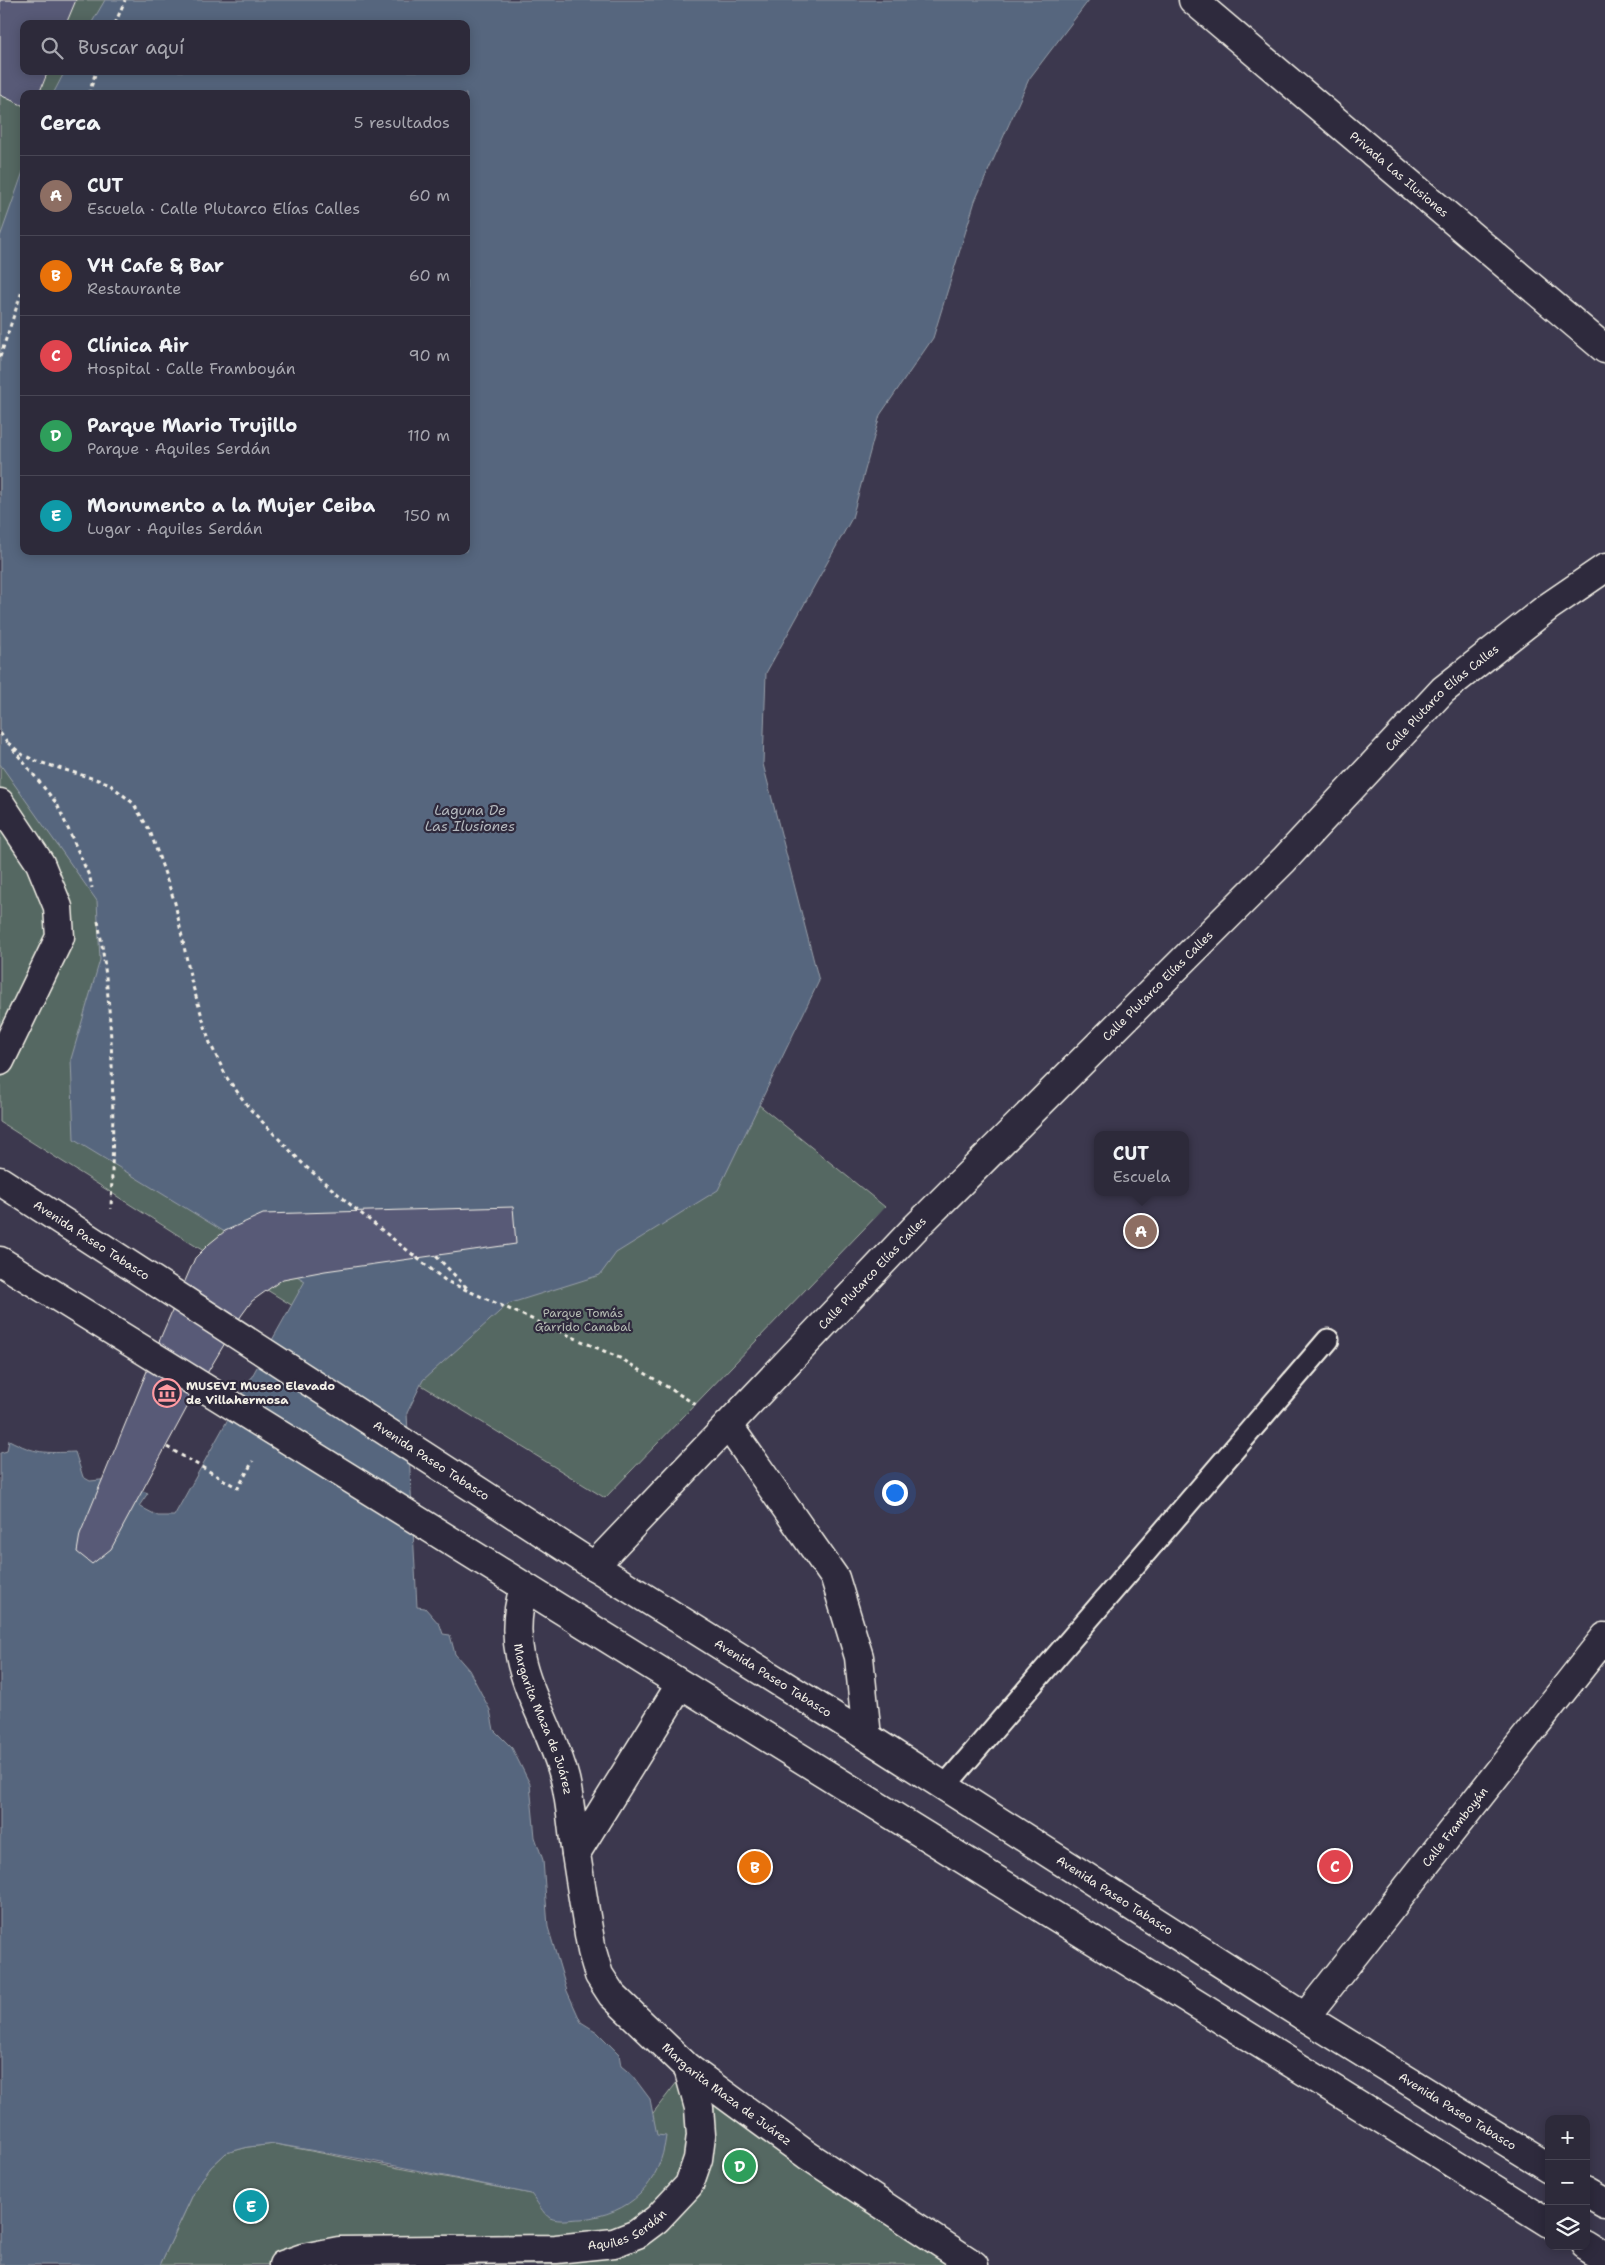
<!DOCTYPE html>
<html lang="es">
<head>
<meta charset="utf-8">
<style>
  body { margin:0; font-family:"Shantell Sans",sans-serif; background:#393645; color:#f1f3f6 }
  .controls { position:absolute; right:15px; bottom:15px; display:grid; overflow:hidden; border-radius:10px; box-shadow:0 2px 12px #0003 }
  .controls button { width:45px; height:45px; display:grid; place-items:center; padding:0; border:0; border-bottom:1px solid #484654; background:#2d2a3a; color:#f1f3f6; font:25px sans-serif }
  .you { position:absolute; left:894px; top:1492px; width:18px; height:18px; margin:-12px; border:4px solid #fff; border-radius:50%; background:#1a73e8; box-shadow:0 0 0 8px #1a73e833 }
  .badge { display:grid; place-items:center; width:32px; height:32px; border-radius:50%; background:#ff9aa2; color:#fff; font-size:16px; font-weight:700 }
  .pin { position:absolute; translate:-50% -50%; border:2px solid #fff; box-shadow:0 1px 5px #0006 }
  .popup { position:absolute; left:1094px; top:1131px; width:95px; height:65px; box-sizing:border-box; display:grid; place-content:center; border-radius:10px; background:#2d2a3a; filter:drop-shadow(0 1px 4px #0005); font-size:16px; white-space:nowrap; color:#a7a7af }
  .popup b { font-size:19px; color:#f1f3f6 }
  .popup::after { content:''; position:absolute; left:50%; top:100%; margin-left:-10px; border:10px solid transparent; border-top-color:#2d2a3a }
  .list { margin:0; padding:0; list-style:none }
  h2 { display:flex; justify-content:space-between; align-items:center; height:65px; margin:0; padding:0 20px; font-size:21px }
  h2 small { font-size:16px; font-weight:400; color:#a7a7af }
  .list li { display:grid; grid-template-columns:32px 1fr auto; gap:15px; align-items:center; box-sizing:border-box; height:80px; padding:0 20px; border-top:1px solid #484654 }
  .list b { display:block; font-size:19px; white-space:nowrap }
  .list p { margin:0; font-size:16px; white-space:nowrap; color:#a7a7af }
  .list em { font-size:16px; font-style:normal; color:#a7a7af }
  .icon { flex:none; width:28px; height:28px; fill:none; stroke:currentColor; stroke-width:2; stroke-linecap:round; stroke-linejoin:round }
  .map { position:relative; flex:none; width:1605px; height:2265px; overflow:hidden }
  .search { position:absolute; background:#2d2a3a; box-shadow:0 2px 12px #0003; left:20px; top:20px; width:450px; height:55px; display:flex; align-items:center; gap:12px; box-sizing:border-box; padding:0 18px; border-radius:10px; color:#a7a7af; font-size:19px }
  .panel { position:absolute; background:#2d2a3a; box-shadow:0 2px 12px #0003; left:20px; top:90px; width:450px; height:465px; border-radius:10px }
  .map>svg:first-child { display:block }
  .green { fill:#556862; stroke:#a4aca5 }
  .water { fill:#57667e; stroke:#969ea8 }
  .building { fill:#595a77; stroke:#f4f1e8 }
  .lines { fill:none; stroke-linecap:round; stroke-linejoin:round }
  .lane-casing { stroke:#f4f1e8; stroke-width:25 }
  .street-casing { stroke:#f4f1e8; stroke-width:31 }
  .secondary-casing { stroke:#f4f1e8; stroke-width:31 }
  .path { stroke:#f4f1e8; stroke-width:3; stroke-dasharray:4 4; stroke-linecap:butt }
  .lane { stroke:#2f2a3d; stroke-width:21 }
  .street { stroke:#2f2a3d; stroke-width:28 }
  .secondary { stroke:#2f2a3d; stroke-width:28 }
  .labels { text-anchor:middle; stroke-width:4.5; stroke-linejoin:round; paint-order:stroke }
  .street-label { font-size:12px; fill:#f4f1e8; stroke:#2f2a3d }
  .park-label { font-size:12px; fill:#b4bab2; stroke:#2f2a3d }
  .poi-label { font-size:12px; font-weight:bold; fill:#f4f1e8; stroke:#2f2a3d; text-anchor:start }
  .water-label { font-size:14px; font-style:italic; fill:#b5b9be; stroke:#2f2a3d }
</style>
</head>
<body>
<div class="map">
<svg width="1605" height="2265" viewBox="0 0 1605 2265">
  <rect width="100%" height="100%" fill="#3c384e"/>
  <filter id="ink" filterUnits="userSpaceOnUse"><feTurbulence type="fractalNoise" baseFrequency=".02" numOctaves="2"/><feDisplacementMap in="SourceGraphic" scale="10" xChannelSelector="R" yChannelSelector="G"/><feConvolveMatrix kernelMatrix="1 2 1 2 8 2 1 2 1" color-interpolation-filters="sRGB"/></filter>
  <g filter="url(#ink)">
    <path class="green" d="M 0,0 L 191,0 L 173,24 L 24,24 L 24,71 L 149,71 L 138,94 L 24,94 L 24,427 L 0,495 Z
      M 0,646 L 737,1087 L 885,1207 L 605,1498 L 189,1242 L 0,1122 Z
      M 688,2068 L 979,2265 L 160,2265 L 197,2186 L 211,2167 L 226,2153 L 248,2147 L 275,2144 L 532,2194 L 653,2113 Z"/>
    <path class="water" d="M 105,0 L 1089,0 L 1029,79 L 975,201 L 933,338 L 880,415 L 852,518 L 766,673 L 763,764 L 819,981 L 718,1190 L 616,1253 L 600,1275 L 508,1304 L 423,1380 L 407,1413 L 417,1607 L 425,1608 L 440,1625 L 443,1634 L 450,1635 L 455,1654 L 469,1670 L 490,1710 L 494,1730 L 512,1748 L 530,1784 L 535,1837 L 543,1860 L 548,1927 L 567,1991 L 581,2022 L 597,2032 L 619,2054 L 621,2066 L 632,2075 L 650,2099 L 657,2135 L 666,2136 C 660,2185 631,2214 581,2219 C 571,2219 559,2222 550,2218 C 543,2214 537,2201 531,2194 L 367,2160 L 275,2144 L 248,2147 L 226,2153 L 211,2167 L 197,2186 L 160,2265 L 0,2265 L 0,1453 L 7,1451 L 9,1440 C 36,1454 44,1453 75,1452 L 83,1477 L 90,1481 L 110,1479 L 148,1493 L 139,1506 L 158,1516 L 174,1516 L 305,1281 L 74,1140 L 71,1059 L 100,960 L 97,901 L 0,764 L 0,237 L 24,169 L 24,551 L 466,551 L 466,94 L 53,94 L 65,71 L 466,71 L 466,24 L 91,24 Z"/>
    <path class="building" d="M 0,0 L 76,0 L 66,24 L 24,24 L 24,71 L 48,71 L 39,94 L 24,94 L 24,106 L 0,95 Z
      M 513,1207 L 516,1244 L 325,1271 L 283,1279 L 252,1301 L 241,1316 L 190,1402 L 111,1549 L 92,1564 L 77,1552 L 80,1534 L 163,1332 L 195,1258 L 209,1244 L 225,1231 L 263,1214 Z"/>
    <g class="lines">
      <defs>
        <path id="lane" d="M 944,1787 L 1328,1340"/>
        <g id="street">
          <path id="s1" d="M 1193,0 L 1605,349"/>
          <path d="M 0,803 L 40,863 L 58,907 L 60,937 L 0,1061"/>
          <path d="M 728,1425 L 835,1578 L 859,1657 L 867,1737"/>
          <path id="s2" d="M 594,1566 L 916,1227 L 1284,860 L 1443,690 L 1548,607 L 1605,568"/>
          <path id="s3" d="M 524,1588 C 500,1663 547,1710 565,1779 C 571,1804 572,1829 576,1854 C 581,1886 586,1919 592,1951 L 599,1975 L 612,1995 L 688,2068 L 807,2155 L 974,2265"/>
          <path d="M 576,1853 L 680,1685"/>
          <path id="s4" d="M 1305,2017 L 1605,1637"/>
          <path id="s5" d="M 283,2265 L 303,2258 L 339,2251 L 556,2249 L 614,2243 L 637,2234 L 657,2219 L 689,2185 L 698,2159 L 701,2135 L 699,2108 L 688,2068"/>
        </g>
        <g id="secondary">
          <path id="s6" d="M 0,1181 L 594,1566 L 867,1737 L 1305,2017 L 1549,2168"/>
          <path d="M 0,1261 L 1549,2223"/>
          <path d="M 1586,2192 L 1605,2203"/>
          <path d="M 1586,2246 L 1605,2258"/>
        </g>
      </defs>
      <use href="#lane" class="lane-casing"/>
      <use href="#street" class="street-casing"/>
      <use href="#secondary" class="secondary-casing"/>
      <path class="path" d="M 115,24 L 125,0
        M 89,94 L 96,71
        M 0,357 L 24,285
        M 0,733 L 9,744
        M 8,743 L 23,755 L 39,762 L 108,783 L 133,803 L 150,831 L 175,903 L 191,980 L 210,1043 L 227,1078 L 250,1109 L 305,1166 L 358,1211 L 446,1281 L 622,1359 L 698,1406
        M 13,749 L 57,804 L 90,878 L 92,888
        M 98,921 C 115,1016 114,1113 111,1209
        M 436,1256 L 467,1288
        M 167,1447 L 238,1488 L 253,1461"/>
      <use href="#lane" class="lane"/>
      <use href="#street" class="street"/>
      <use href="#secondary" class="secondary"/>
    </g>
  </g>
  <defs>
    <symbol id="museum-ring" viewBox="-11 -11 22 22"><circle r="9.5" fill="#2f2a3d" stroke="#ff9aa2" stroke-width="1.5"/><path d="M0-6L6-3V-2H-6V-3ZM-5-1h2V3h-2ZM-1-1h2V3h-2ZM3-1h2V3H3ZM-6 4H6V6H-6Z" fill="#ff9aa2"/></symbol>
  </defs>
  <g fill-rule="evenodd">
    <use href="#museum-ring" x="151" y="1377" width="32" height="32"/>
  </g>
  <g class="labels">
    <g class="street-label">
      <text dy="4" stroke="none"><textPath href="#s1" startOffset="270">Privada Las Ilusiones</textPath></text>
      <text dy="4" stroke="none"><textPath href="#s2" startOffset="1214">Calle Plutarco Elías Calles</textPath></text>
      <text dy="4" stroke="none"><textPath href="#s2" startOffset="809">Calle Plutarco Elías Calles</textPath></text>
      <text dy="4" stroke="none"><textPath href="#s6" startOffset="109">Avenida Paseo Tabasco</textPath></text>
      <text dy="4" stroke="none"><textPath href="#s2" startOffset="404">Calle Plutarco Elías Calles</textPath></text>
      <text dy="4" stroke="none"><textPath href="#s6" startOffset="514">Avenida Paseo Tabasco</textPath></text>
      <text dy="4" stroke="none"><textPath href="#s6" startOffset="919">Avenida Paseo Tabasco</textPath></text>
      <text dy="4" stroke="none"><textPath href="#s3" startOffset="136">Margarita Maza de Juárez</textPath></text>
      <text dy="4" stroke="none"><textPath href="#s4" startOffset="242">Calle Framboyán</textPath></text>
      <text dy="4" stroke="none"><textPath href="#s6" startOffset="1324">Avenida Paseo Tabasco</textPath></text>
      <text dy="4" stroke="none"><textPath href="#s3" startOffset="575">Margarita Maza de Juárez</textPath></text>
      <text dy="4" stroke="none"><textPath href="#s6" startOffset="1729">Avenida Paseo Tabasco</textPath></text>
      <text dy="4" stroke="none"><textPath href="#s5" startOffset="350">Aquiles Serdán</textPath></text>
    </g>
    <g class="park-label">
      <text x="583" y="1317">Parque Tomás<tspan x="583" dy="14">Garrido Canabal</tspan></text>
    </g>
    <g class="poi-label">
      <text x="186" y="1390">MUSEVI Museo Elevado<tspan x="186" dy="14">de Villahermosa</tspan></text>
    </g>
    <g class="water-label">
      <text x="470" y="815">Laguna De<tspan x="470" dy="16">Las Ilusiones</tspan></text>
    </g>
  </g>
</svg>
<div class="controls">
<button>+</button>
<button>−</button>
<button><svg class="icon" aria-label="layers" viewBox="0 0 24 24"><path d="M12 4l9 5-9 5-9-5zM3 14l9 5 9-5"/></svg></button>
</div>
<div class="you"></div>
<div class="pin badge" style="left:1141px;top:1231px;background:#8d6e63">A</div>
<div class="popup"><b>CUT</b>Escuela</div>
<div class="pin badge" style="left:755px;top:1867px;background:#e8710a">B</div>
<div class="pin badge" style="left:1335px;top:1866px;background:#e0444e">C</div>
<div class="pin badge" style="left:740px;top:2166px;background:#2e9e5b">D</div>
<div class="pin badge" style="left:251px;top:2206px;background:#0f9aa8">E</div>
<div class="search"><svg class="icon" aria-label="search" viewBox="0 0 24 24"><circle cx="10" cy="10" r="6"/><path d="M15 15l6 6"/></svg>Buscar aquí</div>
<section class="panel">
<h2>Cerca<small>5 resultados</small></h2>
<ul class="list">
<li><span class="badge" style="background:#8d6e63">A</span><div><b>CUT</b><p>Escuela · Calle Plutarco Elías Calles</p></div><em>60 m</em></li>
<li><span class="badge" style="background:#e8710a">B</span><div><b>VH Cafe &amp; Bar</b><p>Restaurante</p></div><em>60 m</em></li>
<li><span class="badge" style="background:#e0444e">C</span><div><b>Clínica Air</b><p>Hospital · Calle Framboyán</p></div><em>90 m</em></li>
<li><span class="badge" style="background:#2e9e5b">D</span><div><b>Parque Mario Trujillo</b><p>Parque · Aquiles Serdán</p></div><em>110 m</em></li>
<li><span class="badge" style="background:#0f9aa8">E</span><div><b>Monumento a la Mujer Ceiba</b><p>Lugar · Aquiles Serdán</p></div><em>150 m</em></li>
</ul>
</section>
</div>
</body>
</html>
